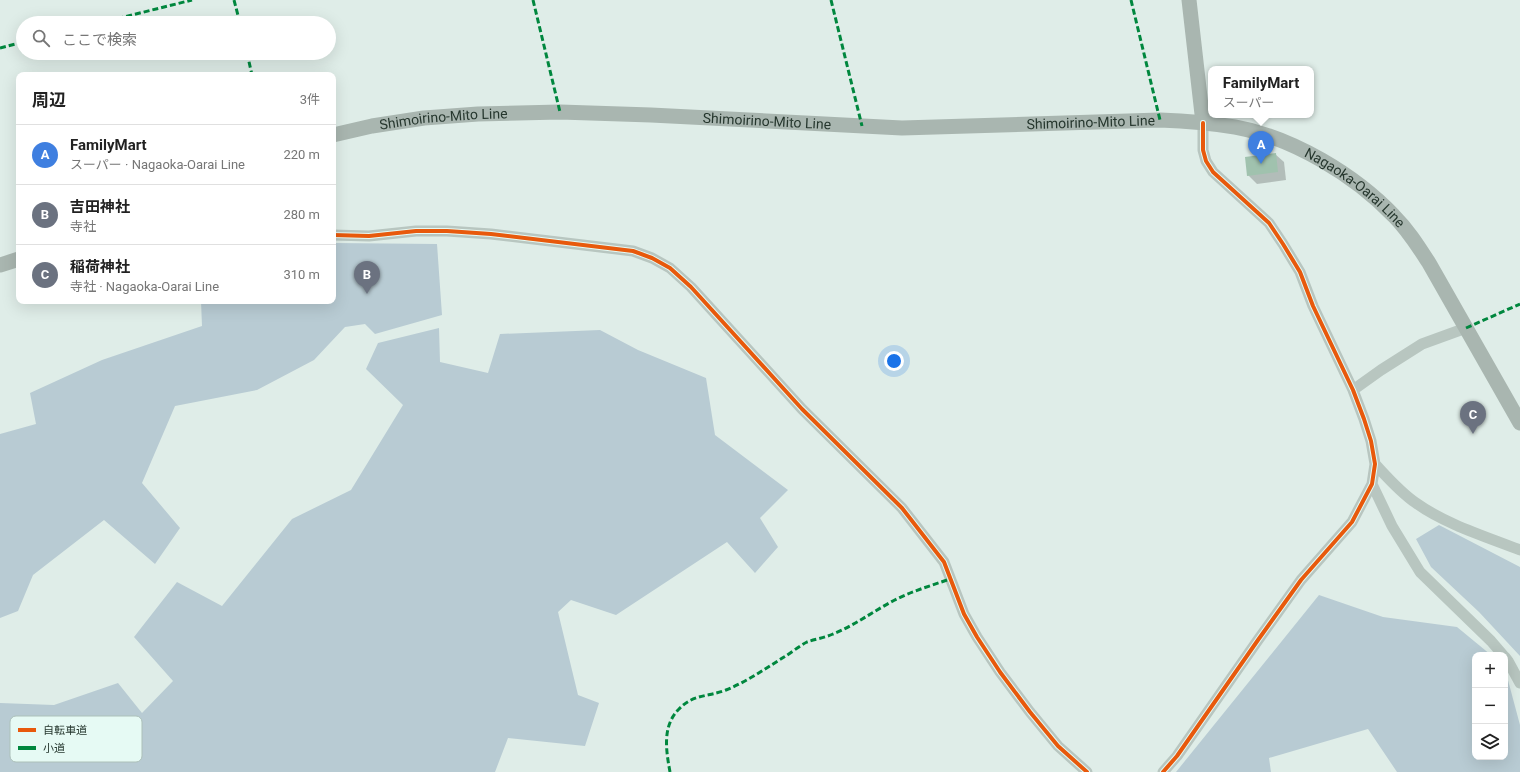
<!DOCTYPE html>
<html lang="ja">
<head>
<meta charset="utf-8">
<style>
  body { margin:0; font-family:Roboto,"Noto Sans JP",sans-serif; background:#f6f6f6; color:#222 }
  .controls { position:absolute; right:12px; bottom:12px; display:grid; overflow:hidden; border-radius:8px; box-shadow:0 4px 16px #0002 }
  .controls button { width:36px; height:36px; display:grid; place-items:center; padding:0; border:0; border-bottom:1px solid #e0e0e0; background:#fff; color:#222; font:20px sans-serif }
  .you { position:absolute; left:894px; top:361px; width:14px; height:14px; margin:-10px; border:3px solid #fff; border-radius:50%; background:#1a73e8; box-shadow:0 0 0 6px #1a73e833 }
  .badge { display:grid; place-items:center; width:26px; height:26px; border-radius:50%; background:#111827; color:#fff; font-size:13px; font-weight:700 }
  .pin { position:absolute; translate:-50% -33px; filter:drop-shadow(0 1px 2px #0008) }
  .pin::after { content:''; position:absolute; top:21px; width:14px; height:12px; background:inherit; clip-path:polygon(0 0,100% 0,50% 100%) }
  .popup { position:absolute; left:1208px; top:66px; width:106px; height:52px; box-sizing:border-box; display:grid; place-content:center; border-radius:8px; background:#fff; filter:drop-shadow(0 1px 3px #0005); font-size:13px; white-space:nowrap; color:#767676 }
  .popup b { font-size:15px; color:#222 }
  .popup::after { content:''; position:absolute; left:50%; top:100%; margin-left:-8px; border:8px solid transparent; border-top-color:#fff }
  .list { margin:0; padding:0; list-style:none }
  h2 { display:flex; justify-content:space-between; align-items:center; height:52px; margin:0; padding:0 16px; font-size:17px }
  h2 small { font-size:13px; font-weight:400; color:#767676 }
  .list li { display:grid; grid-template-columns:26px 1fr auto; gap:12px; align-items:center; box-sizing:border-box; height:60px; padding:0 16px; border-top:1px solid #e0e0e0 }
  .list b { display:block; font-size:15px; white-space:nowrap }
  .list p { margin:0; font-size:13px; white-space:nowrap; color:#767676 }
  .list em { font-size:13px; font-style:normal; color:#767676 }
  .icon { flex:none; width:22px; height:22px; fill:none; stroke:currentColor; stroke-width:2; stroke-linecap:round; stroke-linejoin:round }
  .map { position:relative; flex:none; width:1520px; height:772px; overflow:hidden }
  .search { position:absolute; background:#fff; box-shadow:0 4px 16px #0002; left:16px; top:16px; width:320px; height:44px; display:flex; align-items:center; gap:10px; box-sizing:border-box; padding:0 14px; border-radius:22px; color:#767676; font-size:15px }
  .panel { position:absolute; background:#fff; box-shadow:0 4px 16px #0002; left:16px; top:72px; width:320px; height:232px; border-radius:8px }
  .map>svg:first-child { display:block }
  .green { fill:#b8cbd3 }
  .shadow { fill:#0003 }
  .building { fill:#a0c2ae }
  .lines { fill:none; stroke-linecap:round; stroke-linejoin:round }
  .street { stroke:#b8c6c0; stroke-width:11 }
  .secondary { stroke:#a9b6b0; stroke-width:15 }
  .quiet { stroke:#00873e; stroke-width:3; stroke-dasharray:6 3; stroke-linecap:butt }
  .cycleway-casing { stroke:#e6faf4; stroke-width:6 }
  .cycleway { stroke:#e8590c; stroke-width:4 }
  .labels { text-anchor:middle; stroke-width:3; stroke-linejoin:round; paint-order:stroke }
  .street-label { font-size:14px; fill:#26372e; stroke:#e6faf4 }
  .key { fill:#e6faf4; stroke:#acc0b9; stroke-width:1 }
  .key-label { font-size:11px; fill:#26372e }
</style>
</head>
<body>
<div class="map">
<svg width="1520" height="772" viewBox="0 0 1520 772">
  <rect width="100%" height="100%" fill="#dfede8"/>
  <path class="green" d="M 333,243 L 437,244 L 442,315 L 375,334 L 365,324 L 345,327 L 314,360 L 257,390 L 175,406 L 142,483 L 180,528 L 155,564 L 104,520 L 33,575 L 18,611 L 0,618 L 0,434 L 36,424 L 30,393 L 102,360 L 202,326 L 201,301 L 333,301 Z
    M 439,328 L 440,362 L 488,373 L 500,334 L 600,330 L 638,350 L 706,378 L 715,435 L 788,490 L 760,518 L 778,547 L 755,573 L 727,542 L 616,615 L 571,600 L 558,612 L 578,695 L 599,703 L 585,746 L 508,738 L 495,772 L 0,772 L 0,703 L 54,705 L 118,683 L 142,713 L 173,681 L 134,637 L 177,582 L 222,606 L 292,519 L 351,490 L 403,405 L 366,369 L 378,343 Z
    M 1439,525 L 1520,567 L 1520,656 L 1479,612 L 1431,567 L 1416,539 Z
    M 1319,595 L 1383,617 L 1457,627 L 1491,655 L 1475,655 L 1475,757 L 1505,757 L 1505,669 L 1520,725 L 1520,772 L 1397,772 L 1368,729 L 1269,758 L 1271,772 L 1176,772 Z"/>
  <path class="shadow" d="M 1275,154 L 1284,162 L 1286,180 L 1257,184 L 1248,175 Z"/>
  <path class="building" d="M 1276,153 L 1278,172 L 1247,176 L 1245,157 Z"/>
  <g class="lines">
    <path class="street" d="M 333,235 L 369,236 L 416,231 L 447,231 L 491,234 L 633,251 L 652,258 L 670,268 L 691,287 L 802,409 L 902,508 L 944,562 L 964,614 L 977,637 L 1000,672 L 1030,712 L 1058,746 L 1087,772
      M 1353,390 L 1381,370 L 1422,344 L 1466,328
      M 1375,464 C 1388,478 1400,492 1416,503 C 1445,524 1487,537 1520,550
      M 1372,484 L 1392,526 L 1420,572 L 1491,641 L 1503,655
      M 1505,657 L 1508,661 L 1520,683
      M 1163,772 L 1177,756 L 1258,640 L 1301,580 L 1352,522 L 1372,484 L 1375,464 L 1371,441 L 1364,419 L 1353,390 L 1313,306 L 1300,272 L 1283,244 L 1269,223 L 1213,172 L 1206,161 L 1203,150 L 1203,123"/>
    <g class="secondary">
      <path d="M 1189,0 L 1203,123"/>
      <path id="s1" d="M 333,135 L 372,126 L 424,118 L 478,114 L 560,112 L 651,115 L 902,128 L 1160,120 C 1185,121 1210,123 1235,127 C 1292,137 1355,175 1394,216 C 1408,230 1418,246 1429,263 L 1520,423"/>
      <path d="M 0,265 L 19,259"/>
    </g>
    <path class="quiet" d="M 234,0 L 240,23
      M 533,0 L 560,112
      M 831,0 L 862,126
      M 1131,0 L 1160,120
      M 100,23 L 192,0
      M 0,48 L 23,42
      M 247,53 L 252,75
      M 1466,328 L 1520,304
      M 670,772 C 666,750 662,726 679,709 C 693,694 708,697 726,690 C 746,682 765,669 784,657 C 791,653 799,646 807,642 C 815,639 824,638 833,634 C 853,626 871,613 891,602 C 909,592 930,586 950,579"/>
    <defs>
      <path id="cycleway" d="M 333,235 L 369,236 L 416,231 L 447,231 L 491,234 L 633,251 L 652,258 L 670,268 L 691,287 L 802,409 L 902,508 L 944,562 L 964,614 L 977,637 L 1000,672 L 1030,712 L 1058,746 L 1087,772
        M 1163,772 L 1177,756 L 1258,640 L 1301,580 L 1352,522 L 1372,484 L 1375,464 L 1371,441 L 1364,419 L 1353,390 L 1313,306 L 1300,272 L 1283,244 L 1269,223 L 1213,172 L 1206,161 L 1203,150 L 1203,123"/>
    </defs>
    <use href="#cycleway" class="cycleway-casing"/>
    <use href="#cycleway" class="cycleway"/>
  </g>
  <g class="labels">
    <g class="street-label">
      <text dy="5" stroke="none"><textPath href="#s1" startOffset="112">Shimoirino-Mito Line</textPath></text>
      <text dy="5" stroke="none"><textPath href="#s1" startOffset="436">Shimoirino-Mito Line</textPath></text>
      <text dy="5" stroke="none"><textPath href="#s1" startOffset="760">Shimoirino-Mito Line</textPath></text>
      <text dy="5" stroke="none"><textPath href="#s1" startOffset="1041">Nagaoka-Oarai Line</textPath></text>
    </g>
  </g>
  <rect x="10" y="716" width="132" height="46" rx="6" class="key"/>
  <rect x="18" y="728" width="18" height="4" fill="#e8590c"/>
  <rect x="18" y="746" width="18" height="4" fill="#00873e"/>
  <g class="key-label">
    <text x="43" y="734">自転車道</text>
    <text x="43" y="752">小道</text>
  </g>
</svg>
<div class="controls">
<button>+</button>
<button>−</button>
<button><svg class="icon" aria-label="layers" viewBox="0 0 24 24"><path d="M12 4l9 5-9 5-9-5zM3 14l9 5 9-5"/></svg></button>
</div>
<div class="you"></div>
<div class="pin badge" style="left:1261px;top:164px;background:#3f7fe0">A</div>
<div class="popup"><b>FamilyMart</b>スーパー</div>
<div class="pin badge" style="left:367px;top:294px;background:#6b7280">B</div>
<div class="pin badge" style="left:1473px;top:434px;background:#6b7280">C</div>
<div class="search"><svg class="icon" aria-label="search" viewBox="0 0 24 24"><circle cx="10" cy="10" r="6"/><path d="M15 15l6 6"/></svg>ここで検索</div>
<section class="panel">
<h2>周辺<small>3件</small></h2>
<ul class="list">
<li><span class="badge" style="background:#3f7fe0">A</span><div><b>FamilyMart</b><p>スーパー · Nagaoka-Oarai Line</p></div><em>220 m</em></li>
<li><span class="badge" style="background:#6b7280">B</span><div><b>吉田神社</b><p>寺社</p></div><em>280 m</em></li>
<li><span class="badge" style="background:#6b7280">C</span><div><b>稲荷神社</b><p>寺社 · Nagaoka-Oarai Line</p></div><em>310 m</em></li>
</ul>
</section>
</div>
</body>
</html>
